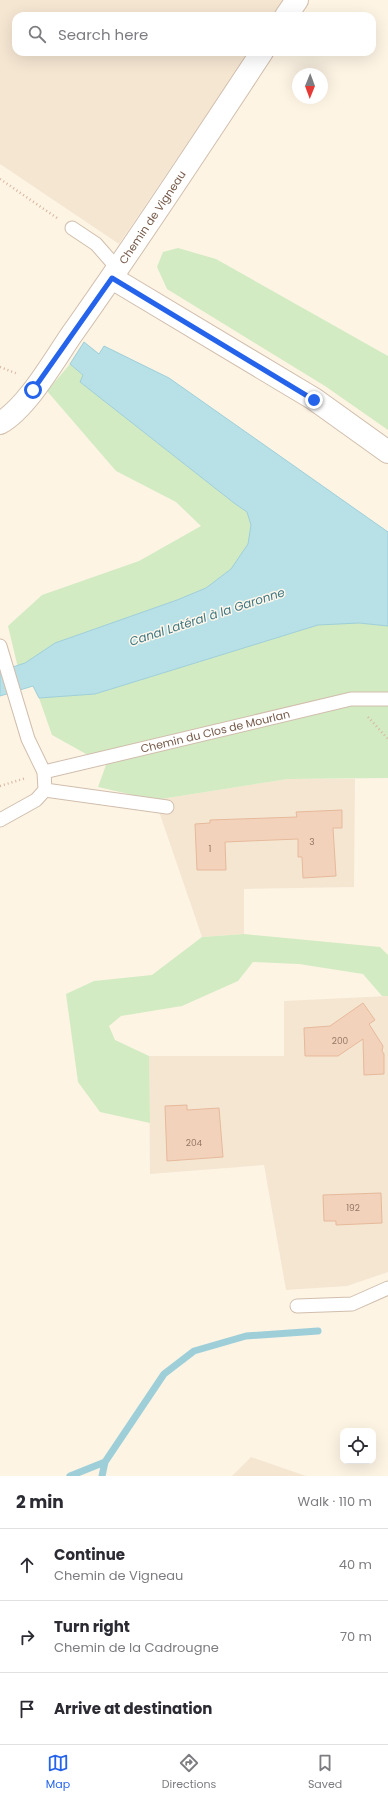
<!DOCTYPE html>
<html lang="en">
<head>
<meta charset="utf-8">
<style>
  body { margin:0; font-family:Poppins,sans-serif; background:#f7f7f7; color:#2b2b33 }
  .controls { position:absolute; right:12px; bottom:12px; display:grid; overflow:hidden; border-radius:8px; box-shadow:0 4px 16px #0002 }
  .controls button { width:36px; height:36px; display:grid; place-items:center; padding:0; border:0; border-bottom:1px solid #e1e1e2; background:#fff; color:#2b2b33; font:20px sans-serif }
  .compass { position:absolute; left:292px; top:68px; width:36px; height:36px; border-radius:50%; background:#fff; box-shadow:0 4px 16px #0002; rotate:181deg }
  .stop { position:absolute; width:12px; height:12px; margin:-9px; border:3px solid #2563eb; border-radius:50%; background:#fff }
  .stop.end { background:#2563eb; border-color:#fff; box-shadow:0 1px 4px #0008 }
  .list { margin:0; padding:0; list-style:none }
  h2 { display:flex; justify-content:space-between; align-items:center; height:52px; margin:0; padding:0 16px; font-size:17px }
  h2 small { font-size:13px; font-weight:400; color:#7c7c81 }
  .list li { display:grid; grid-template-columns:26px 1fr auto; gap:12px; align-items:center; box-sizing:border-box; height:72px; padding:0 16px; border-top:1px solid #e1e1e2 }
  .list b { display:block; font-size:15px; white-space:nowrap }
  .list p { margin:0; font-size:13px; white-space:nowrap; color:#7c7c81 }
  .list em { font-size:13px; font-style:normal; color:#7c7c81 }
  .icon { flex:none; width:22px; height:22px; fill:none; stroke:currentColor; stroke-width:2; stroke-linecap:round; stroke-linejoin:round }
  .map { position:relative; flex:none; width:388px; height:1476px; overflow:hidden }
  .search { position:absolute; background:#fff; box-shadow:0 4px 16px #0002; left:12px; right:12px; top:12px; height:44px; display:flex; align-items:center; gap:10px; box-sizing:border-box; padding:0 14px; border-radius:12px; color:#7c7c81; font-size:15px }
  .sheet { height:268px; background:#fff }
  nav { display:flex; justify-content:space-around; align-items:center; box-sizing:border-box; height:56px; border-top:1px solid #e1e1e2; background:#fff; font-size:11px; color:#7c7c81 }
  nav a { display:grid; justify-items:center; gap:2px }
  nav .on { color:#2563eb }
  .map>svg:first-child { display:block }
  .residential { fill:#f5e6d2 }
  .green { fill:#d2ebc2 }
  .water { fill:#b8e0e7; stroke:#9ecfd9 }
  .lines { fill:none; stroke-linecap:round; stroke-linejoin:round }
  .stream { stroke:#9ecfd9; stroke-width:7 }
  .building { fill:#f3d2bb; stroke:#e6b99b }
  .lane-casing { stroke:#d1bead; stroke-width:15 }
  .street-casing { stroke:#d1bead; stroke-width:24 }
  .path { stroke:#d8b59e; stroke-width:2.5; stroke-dasharray:1 3; stroke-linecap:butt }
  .lane { stroke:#fff; stroke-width:13 }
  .street { stroke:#fff; stroke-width:22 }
  .route { stroke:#2563eb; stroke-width:5 }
  .labels { text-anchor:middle; stroke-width:3; stroke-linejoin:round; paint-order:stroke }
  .number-label { font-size:9px; fill:#957866 }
  .street-label { font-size:11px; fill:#765a49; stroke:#fff7eb }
  .water-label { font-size:12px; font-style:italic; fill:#3f7783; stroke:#fff7eb }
</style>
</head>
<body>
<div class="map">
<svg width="388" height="1476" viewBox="0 0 388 1476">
  <rect width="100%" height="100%" fill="#fdf4e4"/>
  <path class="residential" d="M 0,0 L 285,0 L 274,16 L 16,16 L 16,52 L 249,52 L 119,244 L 0,164 Z
    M 288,779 L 355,779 L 354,887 L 244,889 L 244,934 L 202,937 L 155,800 Z
    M 388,996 L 388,1272 L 347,1286 L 286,1290 L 264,1165 L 150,1174 L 149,1056 L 284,1056 L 284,1001 Z
    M 251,1457 L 306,1476 L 232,1476 Z"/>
  <path class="green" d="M 178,248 L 216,259 L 388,356 L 388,430 L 325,386 L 167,289 L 157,267 L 163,252 Z
    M 70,364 L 83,375 L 80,382 L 234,503 L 247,512 L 251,525 L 248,544 L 231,569 L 206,588 L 177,600 L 55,643 L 18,668 L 8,626 L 42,595 L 139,561 L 201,526 L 176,502 L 116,471 L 47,391 Z
    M 334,623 L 359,623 L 388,626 L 388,778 L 288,779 L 155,800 L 98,787 L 106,765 L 52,735 L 39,698 L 95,694 L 318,625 Z
    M 244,934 L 380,947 L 388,955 L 388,996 L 382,996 L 363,974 L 299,964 L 253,962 L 238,981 L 182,1006 L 121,1016 L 109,1026 L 115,1040 L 149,1056 L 150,1123 L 100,1112 L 78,1082 L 66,994 L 94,981 L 152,975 L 202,937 Z"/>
  <path class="water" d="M 84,342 L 99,354 L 104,346 L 169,378 L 388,532 L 388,626 L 359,623 L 318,625 L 95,694 L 39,698 L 33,686 L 0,696 L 0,671 L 25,663 L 55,643 L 177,600 L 206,588 L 231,569 L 248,544 L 251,525 L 247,512 L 234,503 L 80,382 L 83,375 L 70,364 Z"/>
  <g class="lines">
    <path class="stream" d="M 70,1476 L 105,1462 L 164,1374 L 194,1351 L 246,1336 L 318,1331
      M 102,1476 L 105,1462"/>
  </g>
  <path class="building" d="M 342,810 L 342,828 L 333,828 L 336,876 L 303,878 L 302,857 L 298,857 L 298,839 L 225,842 L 226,870 L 197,870 L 195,824 L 210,823 L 210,820 L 297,817 L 296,812 Z
    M 363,1003 L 375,1020 L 369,1024 L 383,1046 L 382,1051 L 384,1054 L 384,1074 L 364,1075 L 363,1039 L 338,1056 L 305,1056 L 304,1028 L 330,1026 Z
    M 187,1105 L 187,1110 L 219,1108 L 223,1157 L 167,1161 L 165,1106 Z
    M 381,1193 L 382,1223 L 336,1225 L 336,1221 L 324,1221 L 323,1195 Z"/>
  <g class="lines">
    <defs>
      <g id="lane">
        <path d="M 72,228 L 96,244 L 118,269"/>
        <path d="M 0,646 L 28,739 L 44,772 L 45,790 L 36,800 L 0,820"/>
        <path id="s1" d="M 44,772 L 351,699 L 388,699"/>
        <path d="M 45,790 L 167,807"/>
        <path d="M 297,1306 L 352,1304 L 388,1288"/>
      </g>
      <g id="street">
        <path d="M 286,16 L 297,0"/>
        <path d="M 112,278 L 314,399 L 388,452"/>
        <path id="s2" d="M 0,423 C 27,408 54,360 72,334 C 138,241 200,146 262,52"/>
      </g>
    </defs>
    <use href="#lane" class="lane-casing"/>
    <use href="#street" class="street-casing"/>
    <path class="path" d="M 0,179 L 57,218
      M 0,367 L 18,374
      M 368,717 L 388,739
      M 0,786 L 26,778"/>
    <use href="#lane" class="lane"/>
    <use href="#street" class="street"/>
  </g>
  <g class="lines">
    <path class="route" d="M 33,390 L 112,278 L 314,400"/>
  </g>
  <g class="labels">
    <g class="number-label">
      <text x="312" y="845">3</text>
      <text x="210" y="852">1</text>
      <text x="340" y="1044">200</text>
      <text x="194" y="1146">204</text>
      <text x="353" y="1211">192</text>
    </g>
    <g class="street-label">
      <text dy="4" stroke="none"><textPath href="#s2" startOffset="257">Chemin de Vigneau</textPath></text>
      <text dy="4" stroke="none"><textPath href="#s1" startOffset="176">Chemin du Clos de Mourlan</textPath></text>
    </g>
    <g class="water-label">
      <text transform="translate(207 617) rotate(-18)" y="4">Canal Latéral à la Garonne</text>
    </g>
  </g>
</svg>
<div class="controls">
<button><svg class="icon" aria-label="locate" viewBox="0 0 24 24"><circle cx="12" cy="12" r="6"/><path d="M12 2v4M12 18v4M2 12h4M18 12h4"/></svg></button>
</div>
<svg class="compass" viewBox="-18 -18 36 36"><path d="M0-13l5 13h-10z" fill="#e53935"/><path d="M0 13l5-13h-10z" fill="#7c7c81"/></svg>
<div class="stop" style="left:33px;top:390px"></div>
<div class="stop end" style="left:314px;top:400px"></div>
<div class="search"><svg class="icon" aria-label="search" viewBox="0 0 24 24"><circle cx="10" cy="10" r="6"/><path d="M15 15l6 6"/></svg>Search here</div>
</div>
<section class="sheet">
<h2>2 min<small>Walk · 110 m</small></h2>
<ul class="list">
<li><svg class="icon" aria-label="ahead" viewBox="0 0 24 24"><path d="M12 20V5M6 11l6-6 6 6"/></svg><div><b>Continue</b><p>Chemin de Vigneau</p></div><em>40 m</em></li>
<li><svg class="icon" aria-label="right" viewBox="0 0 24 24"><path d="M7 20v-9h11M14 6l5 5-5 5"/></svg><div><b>Turn right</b><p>Chemin de la Cadrougne</p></div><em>70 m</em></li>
<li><svg class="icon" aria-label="arrive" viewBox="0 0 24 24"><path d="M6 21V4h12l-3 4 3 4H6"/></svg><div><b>Arrive at destination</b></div></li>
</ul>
</section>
<nav>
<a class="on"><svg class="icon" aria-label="map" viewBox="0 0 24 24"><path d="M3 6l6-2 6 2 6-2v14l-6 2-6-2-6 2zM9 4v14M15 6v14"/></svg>Map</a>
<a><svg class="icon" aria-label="directions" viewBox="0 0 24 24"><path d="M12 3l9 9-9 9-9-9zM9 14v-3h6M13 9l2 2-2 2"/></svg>Directions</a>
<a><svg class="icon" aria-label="saved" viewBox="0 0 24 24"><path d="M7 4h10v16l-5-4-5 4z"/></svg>Saved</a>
</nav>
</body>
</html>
